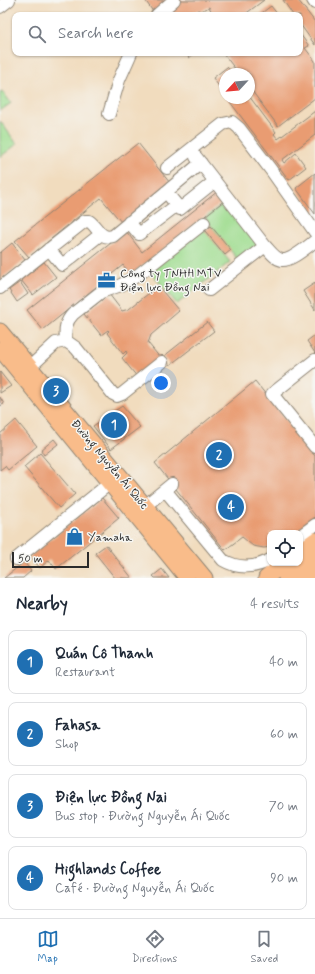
<!DOCTYPE html>
<html lang="en">
<head>
<meta charset="utf-8">
<style>
  body { margin:0; font-family:Mynerve,sans-serif; background:#f2f2f3; color:#1f2937 }
  .controls { position:absolute; right:12px; bottom:12px; display:grid; overflow:hidden; border-radius:8px; box-shadow:0 1px 3px #0004 }
  .controls button { width:36px; height:36px; display:grid; place-items:center; padding:0; border:0; border-bottom:1px solid #e0e1e3; background:#fff; color:#1f2937; font:20px sans-serif }
  .compass { position:absolute; left:219px; top:68px; width:36px; height:36px; border-radius:50%; background:#fff; box-shadow:0 1px 3px #0004; rotate:244deg }
  .scale { position:absolute; left:12px; bottom:10px; width:77px; box-sizing:border-box; padding-left:4px; border:2px solid #2b2b2b; border-top:0; font-size:11px; line-height:14px; white-space:nowrap; color:#2b2b2b; -webkit-text-stroke:3px #f6f6f2; paint-order:stroke }
  .you { position:absolute; left:161px; top:383px; width:14px; height:14px; margin:-10px; border:3px solid #fff; border-radius:50%; background:#1a73e8; box-shadow:0 0 0 6px #1a73e833 }
  .badge { display:grid; place-items:center; width:26px; height:26px; border-radius:50%; background:#1f6fb2; color:#fff; font-size:13px; font-weight:700 }
  .pin { position:absolute; translate:-50% -50%; border:2px solid #fff; box-shadow:0 1px 4px #0006 }
  .list { margin:0; padding:0; list-style:none }
  h2 { display:flex; justify-content:space-between; align-items:center; height:52px; margin:0; padding:0 16px; font-size:17px }
  h2 small { font-size:13px; font-weight:400; color:#747a83 }
  .list li { display:grid; grid-template-columns:26px 1fr auto; gap:12px; align-items:center; box-sizing:border-box; height:64px; margin:0 8px 8px; padding:0 8px; border:1px solid #e0e1e3; border-radius:8px }
  .list b { display:block; font-size:15px; white-space:nowrap }
  .list p { margin:0; font-size:13px; white-space:nowrap; color:#747a83 }
  .list em { font-size:13px; font-style:normal; color:#747a83 }
  .icon { flex:none; width:22px; height:22px; fill:none; stroke:currentColor; stroke-width:2; stroke-linecap:round; stroke-linejoin:round }
  .map { position:relative; flex:none; width:315px; height:578px; overflow:hidden }
  .search { position:absolute; background:#fff; box-shadow:0 1px 3px #0004; left:12px; right:12px; top:12px; height:44px; display:flex; align-items:center; gap:10px; box-sizing:border-box; padding:0 14px; border-radius:8px; color:#747a83; font-size:15px }
  .sheet { height:340px; background:#fff }
  nav { display:flex; justify-content:space-around; align-items:center; box-sizing:border-box; height:56px; border-top:1px solid #e0e1e3; background:#fff; font-size:11px; color:#747a83 }
  nav a { display:grid; justify-items:center; gap:2px }
  nav .on { color:#1f6fb2 }
  .map>svg:first-child { display:block }
  .green { fill:#a0dd91; stroke:#66845e }
  .building { fill:#e99c72 }
  .lines { fill:none; stroke-linecap:round; stroke-linejoin:round }
  .minor-casing { stroke:#8e8474; stroke-width:14 }
  .major-casing { stroke:#8e8474; stroke-width:17 }
  .minor { stroke:#fff; stroke-width:12 }
  .major { stroke:#f9bc8a; stroke-width:15 }
  .labels { text-anchor:middle; stroke-width:3; stroke-linejoin:round; paint-order:stroke }
  .poi-label { font-size:12px; fill:#2b2b2b; stroke:#f6f6f2; text-anchor:start }
  .street-label { font-size:12px; fill:#2b2b2b; stroke:#f6f6f2 }
</style>
</head>
<body>
<div class="map">
<svg width="315" height="578" viewBox="0 0 315 578">
  <rect width="100%" height="100%" fill="#f6f6f2"/>
  <filter id="ink" filterUnits="userSpaceOnUse"><feTurbulence type="fractalNoise" baseFrequency=".025" numOctaves="2"/><feDisplacementMap in="SourceGraphic" scale="8" xChannelSelector="R" yChannelSelector="G"/><feConvolveMatrix kernelMatrix="1 2 1 2 8 2 1 2 1" color-interpolation-filters="sRGB"/></filter>
  <filter id="wash" filterUnits="userSpaceOnUse"><feTurbulence type="fractalNoise" baseFrequency=".012" numOctaves="4" result="noise"/><feDisplacementMap in="SourceGraphic" scale="16" xChannelSelector="R" yChannelSelector="G"/><feGaussianBlur stdDeviation="0.9" result="paint"/><feColorMatrix in="noise" values="0 0 0 0 0 0 0 0 0 0 0 0 0 0 0 0 0 1.4 0 .05"/><feComposite in="paint" operator="in"/></filter>
  <g filter="url(#wash)">
    <rect width="100%" height="100%" fill="#f1dcbe"/>
    <path class="green" d="M 2,91 L 11,103 L 0,111 L 0,92 Z
      M 0,121 L 17,144 L 0,157 Z
      M 226,201 L 259,244 L 238,260 L 205,218 Z
      M 203,228 L 230,262 L 177,304 L 150,271 Z"/>
    <g id="blocks">
      <path class="building" d="M 145,0 L 169,0 L 154,13 Z
        M 180,0 L 264,0 L 244,15 L 212,15 L 213,14 L 209,7 L 200,12 L 199,10 L 190,15 L 165,15 L 164,13 Z
        M 283,0 L 298,0 L 315,22 L 315,45 L 300,24 L 300,15 L 293,15 Z
        M 271,6 L 278,15 L 259,15 Z
        M 300,34 L 309,46 L 305,48 L 315,61 L 315,98 L 278,126 L 249,87 L 249,74 L 239,74 L 223,53 L 300,53 Z
        M 186,53 L 195,53 L 189,58 Z
        M 227,67 L 233,74 L 225,74 L 225,95 L 213,78 Z
        M 249,96 L 276,132 L 274,134 L 278,139 L 315,111 L 315,135 L 282,160 L 284,163 L 296,153 L 306,167 L 289,180 L 227,98 L 249,98 Z
        M 138,143 L 170,183 L 122,223 L 101,198 L 29,257 L 15,241 Z
        M 315,173 L 315,214 L 296,188 Z
        M 218,191 L 225,200 L 131,275 L 123,265 L 43,330 L 27,310 L 126,231 L 142,252 Z
        M 211,226 L 231,250 L 225,255 L 205,231 Z
        M 12,243 L 25,260 L 0,280 L 0,253 Z
        M 44,262 L 56,277 L 33,295 L 21,280 Z
        M 20,282 L 28,294 L 17,302 L 9,290 Z
        M 315,283 L 315,310 L 303,291 Z
        M 158,286 L 179,311 L 151,335 L 148,343 L 161,359 L 138,378 L 122,358 L 127,353 L 126,351 L 123,354 L 107,333 L 109,331 L 108,330 L 101,335 L 84,314 L 109,294 L 122,311 L 129,309 Z
        M 207,322 L 214,331 L 170,365 L 163,357 Z
        M 315,335 L 315,353 L 307,341 Z
        M 0,372 L 11,386 L 0,393 Z
        M 255,381 L 315,456 L 315,517 L 295,533 L 270,533 L 270,547 L 264,548 L 253,546 L 242,537 L 225,550 L 155,463 Z
        M 0,397 L 4,404 L 0,406 Z
        M 122,406 L 140,427 L 111,449 L 93,426 Z
        M 16,420 L 37,446 L 8,470 L 5,466 L 0,470 L 0,434 Z
        M 54,439 L 58,444 L 44,455 L 41,450 Z
        M 40,453 L 75,494 L 59,508 L 24,467 Z
        M 102,498 L 119,518 L 56,569 L 49,560 L 40,568 L 30,556 Z
        M 106,545 L 132,578 L 115,578 L 95,553 Z
        M 24,562 L 31,571 L 23,578 L 4,578 Z
        M 162,569 L 169,578 L 155,578 L 153,576 Z"/>
    </g>
  </g>
  <g filter="url(#ink)">
    <use href="#blocks" fill-opacity="0" stroke="#8e8474" stroke-width="1"/>
    <g class="lines">
      <defs>
        <path id="minor" d="M 313,0 L 315,3
          M 0,7 L 9,0
          M 157,15 L 174,0
          M 109,114 L 119,80 L 131,53
          M 196,157 L 265,246
          M 167,168 L 223,124 L 232,122 L 239,128 L 271,170 L 315,232
          M 166,192 L 180,209 L 215,181
          M 129,222 L 139,234 L 177,205
          M 49,249 L 62,265 L 101,234
          M 0,288 L 85,221 L 89,221 C 98,227 100,240 113,236 L 201,163
          M 209,290 L 265,246 C 270,251 275,259 282,260 C 291,261 308,246 315,241
          M 66,341 C 65,330 65,322 73,314 L 101,292 L 121,285 L 138,275 L 204,223
          M 315,360 L 272,394 L 315,447
          M 30,367 L 56,343 L 66,341 L 76,348 L 113,394 L 117,396 L 122,394 L 162,362
          M 165,490 L 223,560 C 238,569 255,568 270,560
          M 145,506 L 172,484
          M 300,536 L 315,525
          M 16,559 L 110,483"/>
        <path id="major" d="M 0,331 L 205,578
          M 0,349 L 187,578
          M 300,551 L 315,540
          M 266,578 L 285,563
          M 286,578 L 315,555
          M 303,578 L 315,569"/>
      </defs>
      <use href="#minor" class="minor-casing"/>
      <use href="#major" class="major-casing"/>
      <use href="#minor" class="minor"/>
      <use href="#major" class="major"/>
    </g>
  </g>
  <defs>
    <symbol id="office-bare" viewBox="-9 -9 18 18"><path d="M-6-3h4V-5.5h4V-3h4V5H-6ZM-1-4.5V-3h2v-1.5ZM-6 0V1H6V0Z" fill="#1f6fb2" stroke="#f6f6f2" stroke-width="2.5" paint-order="stroke"/></symbol>
    <symbol id="shop-bare" viewBox="-9 -9 18 18"><path d="M-5-2.5h2.3a2.7 3.5 0 0 1 5.4 0H5L5.5 6h-11ZM-1.5-2.5h3a1.5 2.3 0 0 0-3 0Z" fill="#1f6fb2" stroke="#f6f6f2" stroke-width="2.5" paint-order="stroke"/></symbol>
  </defs>
  <g fill-rule="evenodd">
    <use href="#office-bare" x="94" y="268" width="25" height="25"/>
    <use href="#shop-bare" x="62" y="524" width="25" height="25"/>
  </g>
  <g class="labels">
    <g class="poi-label">
      <text x="120" y="277">Công ty TNHH MTV<tspan x="120" dy="14">Điện lực Đồng Nai</tspan></text>
      <text x="88" y="541">Yamaha</text>
    </g>
    <g class="street-label">
      <text transform="translate(110 464) rotate(50)" y="4">Đường Nguyễn Ái Quốc</text>
    </g>
  </g>
</svg>
<div class="controls">
<button><svg class="icon" aria-label="locate" viewBox="0 0 24 24"><circle cx="12" cy="12" r="6"/><path d="M12 2v4M12 18v4M2 12h4M18 12h4"/></svg></button>
</div>
<svg class="compass" viewBox="-18 -18 36 36"><path d="M0-13l5 13h-10z" fill="#e53935"/><path d="M0 13l5-13h-10z" fill="#747a83"/></svg>
<div class="scale">50 m</div>
<div class="you"></div>
<div class="pin badge" style="left:114px;top:425px">1</div>
<div class="pin badge" style="left:219px;top:455px">2</div>
<div class="pin badge" style="left:56px;top:391px">3</div>
<div class="pin badge" style="left:231px;top:507px">4</div>
<div class="search"><svg class="icon" aria-label="search" viewBox="0 0 24 24"><circle cx="10" cy="10" r="6"/><path d="M15 15l6 6"/></svg>Search here</div>
</div>
<section class="sheet">
<h2>Nearby<small>4 results</small></h2>
<ul class="list">
<li><span class="badge">1</span><div><b>Quán Cô Thanh</b><p>Restaurant</p></div><em>40 m</em></li>
<li><span class="badge">2</span><div><b>Fahasa</b><p>Shop</p></div><em>60 m</em></li>
<li><span class="badge">3</span><div><b>Điện lực Đồng Nai</b><p>Bus stop · Đường Nguyễn Ái Quốc</p></div><em>70 m</em></li>
<li><span class="badge">4</span><div><b>Highlands Coffee</b><p>Café · Đường Nguyễn Ái Quốc</p></div><em>90 m</em></li>
</ul>
</section>
<nav>
<a class="on"><svg class="icon" aria-label="map" viewBox="0 0 24 24"><path d="M3 6l6-2 6 2 6-2v14l-6 2-6-2-6 2zM9 4v14M15 6v14"/></svg>Map</a>
<a><svg class="icon" aria-label="directions" viewBox="0 0 24 24"><path d="M12 3l9 9-9 9-9-9zM9 14v-3h6M13 9l2 2-2 2"/></svg>Directions</a>
<a><svg class="icon" aria-label="saved" viewBox="0 0 24 24"><path d="M7 4h10v16l-5-4-5 4z"/></svg>Saved</a>
</nav>
</body>
</html>
